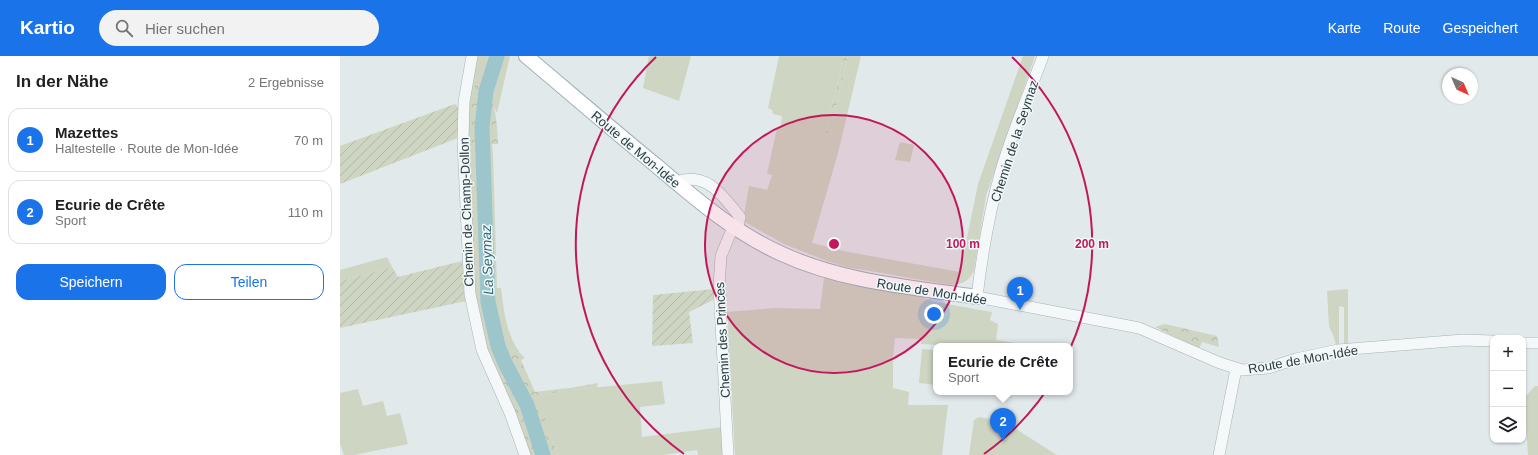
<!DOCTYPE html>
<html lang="de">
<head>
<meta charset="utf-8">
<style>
  body { margin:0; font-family:Arial,sans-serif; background:#f2f2f2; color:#202124 }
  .controls { position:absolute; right:12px; bottom:12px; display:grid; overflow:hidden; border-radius:8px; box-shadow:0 1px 3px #0004 }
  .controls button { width:36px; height:36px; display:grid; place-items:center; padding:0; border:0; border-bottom:1px solid #e0e0e0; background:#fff; color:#202124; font:20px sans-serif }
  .compass { position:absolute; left:1102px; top:12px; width:36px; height:36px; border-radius:50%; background:#fff; box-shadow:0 1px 3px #0004; rotate:136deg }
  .you { position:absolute; left:594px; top:258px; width:14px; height:14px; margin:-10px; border:3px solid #fff; border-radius:50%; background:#1a73e8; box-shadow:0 0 0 6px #1a73e833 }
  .badge { display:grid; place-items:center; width:26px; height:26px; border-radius:50%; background:#1a73e8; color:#fff; font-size:13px; font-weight:700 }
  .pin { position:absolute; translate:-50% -33px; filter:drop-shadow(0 1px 2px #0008) }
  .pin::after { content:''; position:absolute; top:21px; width:14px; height:12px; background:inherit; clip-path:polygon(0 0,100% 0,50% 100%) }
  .popup { position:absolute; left:593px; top:287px; width:140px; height:52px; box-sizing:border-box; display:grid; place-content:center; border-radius:8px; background:#fff; filter:drop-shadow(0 1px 3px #0005); font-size:13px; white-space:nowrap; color:#757577 }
  .popup b { font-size:15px; color:#202124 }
  .popup::after { content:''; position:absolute; left:50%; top:100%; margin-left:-8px; border:8px solid transparent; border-top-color:#fff }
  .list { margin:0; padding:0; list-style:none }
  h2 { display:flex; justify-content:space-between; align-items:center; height:52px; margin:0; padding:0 16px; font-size:17px }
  h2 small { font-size:13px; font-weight:400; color:#757577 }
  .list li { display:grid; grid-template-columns:26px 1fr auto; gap:12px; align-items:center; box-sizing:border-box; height:64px; margin:0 8px 8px; padding:0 8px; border:1px solid #e0e0e0; border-radius:12px }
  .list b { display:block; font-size:15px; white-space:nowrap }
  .list p { margin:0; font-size:13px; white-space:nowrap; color:#757577 }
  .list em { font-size:13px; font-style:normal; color:#757577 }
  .actions { display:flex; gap:8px; padding:12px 16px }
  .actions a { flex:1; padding:9px 0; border:1px solid #1a73e8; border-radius:12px; text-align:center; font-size:14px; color:#1a73e8 }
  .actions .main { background:#1a73e8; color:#fff }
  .icon { flex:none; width:22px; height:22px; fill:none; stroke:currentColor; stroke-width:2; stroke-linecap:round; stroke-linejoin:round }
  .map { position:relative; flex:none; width:1198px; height:399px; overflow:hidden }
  header { display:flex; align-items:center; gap:24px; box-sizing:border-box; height:56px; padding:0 20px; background:#1a73e8; color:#fff }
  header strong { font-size:19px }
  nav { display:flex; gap:22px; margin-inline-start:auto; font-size:14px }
  .search { width:280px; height:36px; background:#f2f2f2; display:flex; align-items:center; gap:10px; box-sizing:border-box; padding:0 14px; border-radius:22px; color:#757577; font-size:15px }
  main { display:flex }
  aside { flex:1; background:#fff }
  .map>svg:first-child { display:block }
  .grass { fill:#ced5c3 }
  .forest { fill:url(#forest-crowns) }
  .garden { fill:url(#garden-furrows) }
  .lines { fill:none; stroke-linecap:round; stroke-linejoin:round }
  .river { stroke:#9cc5cc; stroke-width:15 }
  .minor-casing { stroke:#a7b2b6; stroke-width:12 }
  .major-casing { stroke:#a1b2b7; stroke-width:16 }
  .minor { stroke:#f5f8f9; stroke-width:11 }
  .major { stroke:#fff; stroke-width:14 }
  .ring { fill:none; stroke:#c2185b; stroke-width:2 }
  .labels { text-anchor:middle; stroke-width:3; stroke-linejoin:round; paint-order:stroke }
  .street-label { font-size:13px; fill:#293d44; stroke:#f2f7f8 }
  .water-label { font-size:14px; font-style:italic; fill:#326d79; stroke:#f2f7f8 }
  .centre { fill:#c2185b; stroke:#f2f7f8; stroke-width:2 }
  .ring-label { font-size:12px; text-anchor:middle; font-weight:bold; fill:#c2185b; stroke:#f2f7f8; stroke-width:3; stroke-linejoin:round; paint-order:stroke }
</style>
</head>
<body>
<header>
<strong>Kartio</strong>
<div class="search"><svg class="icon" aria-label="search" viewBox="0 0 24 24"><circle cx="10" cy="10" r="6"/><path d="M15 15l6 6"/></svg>Hier suchen</div>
<nav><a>Karte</a><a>Route</a><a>Gespeichert</a></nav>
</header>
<main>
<aside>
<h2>In der Nähe<small>2 Ergebnisse</small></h2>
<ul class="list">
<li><span class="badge">1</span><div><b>Mazettes</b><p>Haltestelle · Route de Mon-Idée</p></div><em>70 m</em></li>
<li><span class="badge">2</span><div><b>Ecurie de Crête</b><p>Sport</p></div><em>110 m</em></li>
</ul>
<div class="actions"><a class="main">Speichern</a><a>Teilen</a></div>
</aside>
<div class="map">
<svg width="1198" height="399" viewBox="0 0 1198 399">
  <defs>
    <pattern id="forest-crowns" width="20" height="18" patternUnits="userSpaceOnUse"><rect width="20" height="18" fill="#ced5c3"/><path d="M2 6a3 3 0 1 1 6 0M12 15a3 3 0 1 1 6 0" fill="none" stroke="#b1b8a9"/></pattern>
    <pattern id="garden-furrows" width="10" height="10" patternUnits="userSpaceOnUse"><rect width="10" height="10" fill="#ced5c3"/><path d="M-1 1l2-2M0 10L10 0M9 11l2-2" fill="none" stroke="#b1b8a9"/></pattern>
  </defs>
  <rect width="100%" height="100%" fill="#e2e9eb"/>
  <path class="grass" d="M 136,0 L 170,0 L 157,57 L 143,29 L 136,27 L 131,100 L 153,98 L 157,232 L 161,232 C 164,255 166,278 180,297 L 170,295 L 171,316 L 158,322 L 148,299 L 135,244 L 127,61 Z
    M 309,0 L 351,0 L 339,45 L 303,32 Z
    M 439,0 L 504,0 L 486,76 L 490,77 L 508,0 L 521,0 L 498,97 L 472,187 L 508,196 L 620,216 L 638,128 L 683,0 L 695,0 L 646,140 L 634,214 C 630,225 623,228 611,229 L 507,211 L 487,205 L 444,188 L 403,165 L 409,130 L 427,134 L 432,119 L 427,118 L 437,72 L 440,72 L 442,60 L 433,58 L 432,54 L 428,52 Z
    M 560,86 L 574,89 L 570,106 L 555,104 Z
    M 47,201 L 52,211 L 0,225 L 0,214 Z
    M 484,222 L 579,240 L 595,246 L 652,256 L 650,264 L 658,268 L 656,284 L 688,289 L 688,290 L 613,290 L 581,288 L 581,283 L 555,282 L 553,301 L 553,332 L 569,336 L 568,349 L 608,349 L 602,399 L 395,399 L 387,256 L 435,252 L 480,253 Z
    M 1008,233 L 1008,287 L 1004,288 L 1004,251 L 999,250 L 999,289 L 996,289 L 993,279 L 989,270 L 987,235 Z
    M 582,293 L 596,294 L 596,329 L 579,327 Z
    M 322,325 L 325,348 L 300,351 L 302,381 L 383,371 L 384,399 L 358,399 L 357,394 L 323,399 L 217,399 L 215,391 L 196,339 L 220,336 L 219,333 L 230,332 L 230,334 Z
    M 1195,330 L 1198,330 L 1198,399 L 1188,399 L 1184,342 Z
    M 18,333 L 23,350 L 43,345 L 47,360 L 60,357 L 68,388 L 14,399 L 4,399 L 0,388 L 0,337 Z
    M 639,361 L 665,366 L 717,399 L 629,399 L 634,364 Z"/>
  <path class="forest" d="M 504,0 L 508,0 L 490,77 L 486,76 Z
    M 136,26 C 157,35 157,69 158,88 L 152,88 L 153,98 L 131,100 L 131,46 Z
    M 825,268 L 877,280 L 879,291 L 862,286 L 859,293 L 815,271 Z
    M 170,295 L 180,297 L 185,302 L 181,304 L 195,336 L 219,333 L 220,336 L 197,339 L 215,391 L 217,399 L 189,399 L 183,375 L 158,322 L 171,316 L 165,302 Z
    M 258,327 L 257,332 L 230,334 L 230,332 Z"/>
  <path class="garden" d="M 115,48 L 119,52 L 118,82 L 0,128 L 0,90 Z
    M 122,205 L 126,245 L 0,272 L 0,225 L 52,211 L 58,221 Z
    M 374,233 L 375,243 L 349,256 L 353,287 L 312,290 L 313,239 Z"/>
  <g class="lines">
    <path class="river" d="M 157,0 L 146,35 L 142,71 L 148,246 L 158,290 L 165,307 L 187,349 L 203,399"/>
    <defs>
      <path id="minor" d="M 132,0 L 124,46 L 123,85 L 130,238 L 142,294 L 170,357 L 185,399
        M 703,0 C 689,38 672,76 661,115 C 649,156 642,199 637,241 L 799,272 L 880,307 L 902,314 L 928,312 L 956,303 L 998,294 L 1123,284 L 1153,285
        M 336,126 C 367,115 382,139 400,161 L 397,174
        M 1183,287 L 1198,287
        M 388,399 L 379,230 L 381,200 L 393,171
        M 879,399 L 896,313"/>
      <path id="major" d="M 186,0 C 230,37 274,75 318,111 C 357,144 395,177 442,198 C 503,226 571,231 637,241"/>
    </defs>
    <use href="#minor" class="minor-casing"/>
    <use href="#major" class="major-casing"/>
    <use href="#minor" class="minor"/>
    <use href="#major" class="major"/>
  </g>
  <circle cx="494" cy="188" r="129" fill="#c2185b" fill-opacity=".12"/>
  <g class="ring">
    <circle cx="494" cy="188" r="129"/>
    <path d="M344 398A258 258 0 0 1 316 1M672 1A258 258 0 0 1 644 398"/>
  </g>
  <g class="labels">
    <g class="street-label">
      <text transform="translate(674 85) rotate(-72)" y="5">Chemin de la Seymaz</text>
      <text transform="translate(296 93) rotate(40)" y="5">Route de Mon-Idée</text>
      <text transform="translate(126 156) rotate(-92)" y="5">Chemin de Champ-Dollon</text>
      <text transform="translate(592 235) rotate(9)" y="5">Route de Mon-Idée</text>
      <text transform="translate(382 284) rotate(-93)" y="5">Chemin des Princes</text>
      <text transform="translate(963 303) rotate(-10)" y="5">Route de Mon-Idée</text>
    </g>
    <g class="water-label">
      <text transform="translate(147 204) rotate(-92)" y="5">La Seymaz</text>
    </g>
  </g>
  <circle cx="494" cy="188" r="6" class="centre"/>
  <g class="ring-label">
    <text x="623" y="192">100 m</text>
    <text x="752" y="192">200 m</text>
  </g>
</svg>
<div class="controls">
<button>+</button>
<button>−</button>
<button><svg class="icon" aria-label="layers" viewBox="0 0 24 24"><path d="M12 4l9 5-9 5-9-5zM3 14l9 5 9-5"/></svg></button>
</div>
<svg class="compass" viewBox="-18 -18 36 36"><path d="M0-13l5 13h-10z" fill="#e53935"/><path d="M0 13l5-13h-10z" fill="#757577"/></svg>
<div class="you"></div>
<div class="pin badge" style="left:680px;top:254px">1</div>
<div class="pin badge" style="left:663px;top:385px">2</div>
<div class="popup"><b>Ecurie de Crête</b>Sport</div>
</div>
</main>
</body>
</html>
